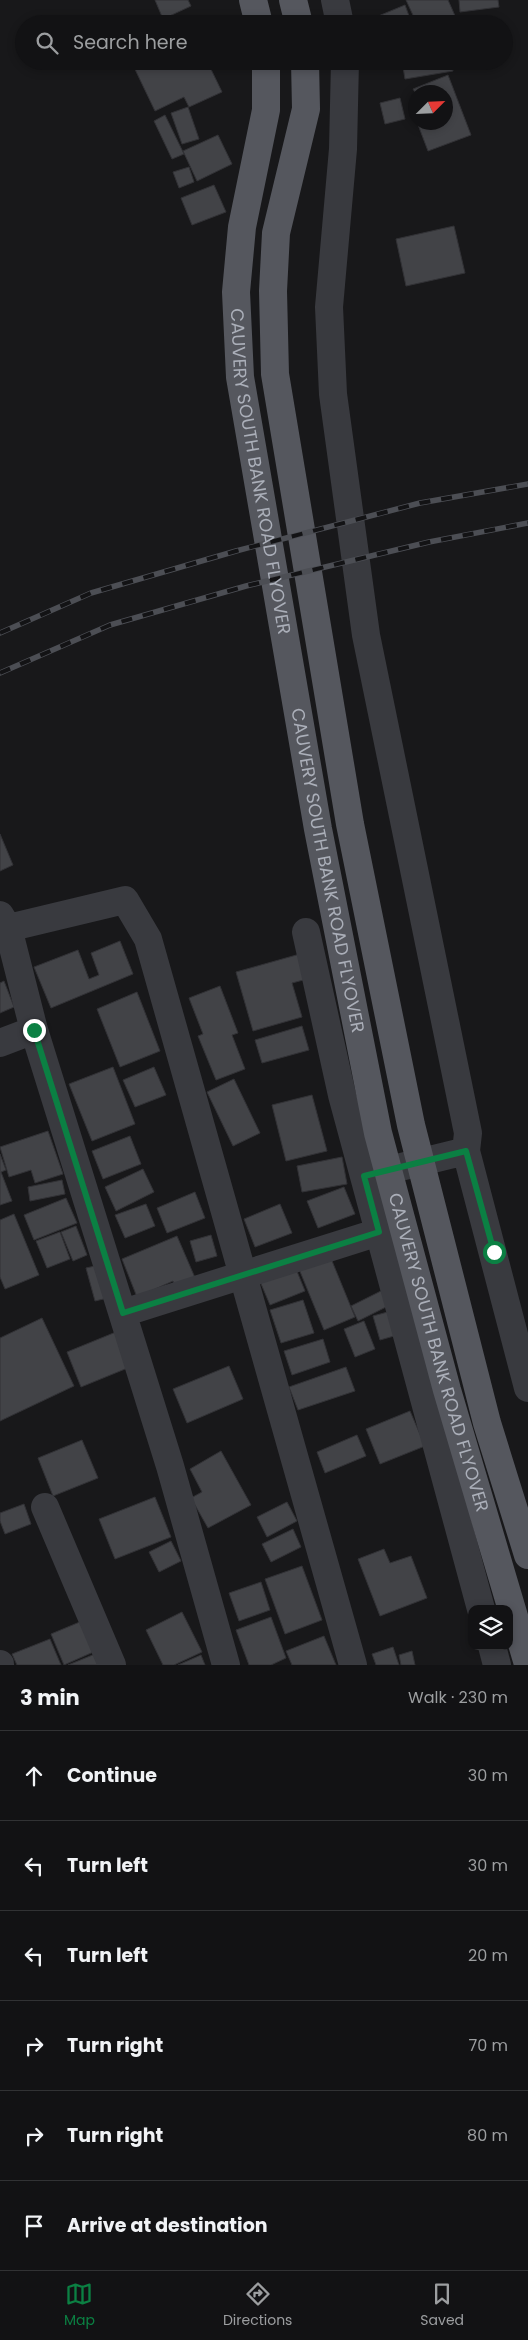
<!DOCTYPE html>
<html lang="en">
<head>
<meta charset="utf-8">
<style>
  body { margin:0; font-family:Poppins,sans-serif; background:#1b1b1d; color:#f1f3f6 }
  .controls { position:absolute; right:15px; bottom:15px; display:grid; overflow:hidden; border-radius:10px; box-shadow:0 2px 8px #0003 }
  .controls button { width:45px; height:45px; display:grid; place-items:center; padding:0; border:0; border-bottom:1px solid #313234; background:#121214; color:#f1f3f6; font:25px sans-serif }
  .compass { position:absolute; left:408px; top:85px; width:45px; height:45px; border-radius:50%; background:#121214; box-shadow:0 2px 8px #0003; rotate:66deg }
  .stop { position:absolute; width:15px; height:15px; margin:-11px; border:4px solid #0b8043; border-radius:50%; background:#fff }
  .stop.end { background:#0b8043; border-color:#fff; box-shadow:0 1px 5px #0008 }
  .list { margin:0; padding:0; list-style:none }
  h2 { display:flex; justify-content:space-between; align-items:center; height:65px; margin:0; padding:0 20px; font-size:21px }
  h2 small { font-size:16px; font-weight:400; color:#9c9ea0 }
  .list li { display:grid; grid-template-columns:32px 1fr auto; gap:15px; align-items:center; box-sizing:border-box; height:90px; padding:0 20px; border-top:1px solid #313234 }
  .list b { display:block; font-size:19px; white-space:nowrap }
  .list em { font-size:16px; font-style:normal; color:#9c9ea0 }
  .icon { flex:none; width:28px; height:28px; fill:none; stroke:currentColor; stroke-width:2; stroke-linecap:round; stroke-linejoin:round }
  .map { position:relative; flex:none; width:528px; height:1665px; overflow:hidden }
  .search { position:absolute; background:#121214; box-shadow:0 2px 8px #0003; left:15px; right:15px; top:15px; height:55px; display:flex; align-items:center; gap:12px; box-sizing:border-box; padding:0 18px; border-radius:28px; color:#9c9ea0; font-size:19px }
  .sheet { height:605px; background:#121214 }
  nav { display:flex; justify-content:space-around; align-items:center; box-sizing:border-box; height:70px; border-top:1px solid #313234; background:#121214; font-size:14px; color:#9c9ea0 }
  nav a { display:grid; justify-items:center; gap:2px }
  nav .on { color:#0b8043 }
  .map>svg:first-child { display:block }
  .building { fill:#424347; stroke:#323236 }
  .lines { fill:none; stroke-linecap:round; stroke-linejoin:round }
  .minor { stroke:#393a3f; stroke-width:28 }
  .major { stroke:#55575e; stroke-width:28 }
  .rail-casing { stroke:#4c4e54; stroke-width:5.5 }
  .rail { stroke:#131315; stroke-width:4; stroke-dasharray:11; stroke-linecap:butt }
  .route { stroke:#0b8043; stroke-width:6 }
  .labels { text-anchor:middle; stroke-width:4.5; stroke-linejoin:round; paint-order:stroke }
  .street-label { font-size:18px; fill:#abafb9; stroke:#131315 }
</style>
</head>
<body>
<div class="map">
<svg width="528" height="1665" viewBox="0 0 528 1665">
  <rect width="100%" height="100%" fill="#18181a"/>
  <path class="building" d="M 155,0 L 188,0 L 191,6 L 163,19 Z
    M 406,0 L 448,0 L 456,18 L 444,24 L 417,24 Z
    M 459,0 L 498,0 L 499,7 L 460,12 Z
    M 405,5 L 412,24 L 378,24 L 376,17 Z
    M 131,61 L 207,61 L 222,92 L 189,107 L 184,97 L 155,111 Z
    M 402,61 L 451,61 L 453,71 L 405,79 Z
    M 448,75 L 471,135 L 428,151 L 417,122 L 446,122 L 446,92 L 416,94 L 413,89 Z
    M 400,98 L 405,119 L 385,124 L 380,103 Z
    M 188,107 L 199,139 L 182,144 L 171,113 Z
    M 165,115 L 184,154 L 172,159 L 154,121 Z
    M 218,135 L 232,164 L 197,181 L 183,151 Z
    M 189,167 L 194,182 L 179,188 L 173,172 Z
    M 214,185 L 226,212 L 192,225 L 181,198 Z
    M 454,226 L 465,273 L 406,286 L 396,239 Z
    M 0,834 L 13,865 L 0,871 Z
    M 120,941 L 133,974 L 51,1008 L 34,967 L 78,950 L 89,979 L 99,975 L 91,953 Z
    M 300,954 L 307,979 L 292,983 L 302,1017 L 253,1031 L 236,972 Z
    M 4,981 L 14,1007 L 0,1013 L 0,983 Z
    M 220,986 L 238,1033 L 232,1035 L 245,1069 L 216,1080 L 198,1036 L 203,1034 L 189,998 Z
    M 137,992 L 160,1051 L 120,1067 L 97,1009 Z
    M 302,1026 L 309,1050 L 262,1063 L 255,1040 Z
    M 113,1067 L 135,1124 L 92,1141 L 69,1084 Z
    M 154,1067 L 166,1095 L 135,1107 L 123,1080 Z
    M 234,1079 L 260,1133 L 233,1146 L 207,1092 Z
    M 312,1095 L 327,1151 L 286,1161 L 272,1105 Z
    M 48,1131 L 63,1174 L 35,1183 L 31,1170 L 9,1177 L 0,1147 Z
    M 130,1136 L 141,1164 L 103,1179 L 92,1151 Z
    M 0,1154 L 6,1170 L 1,1172 L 12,1201 L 0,1205 Z
    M 342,1157 L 347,1184 L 302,1192 L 297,1166 Z
    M 143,1169 L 154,1192 L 116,1211 L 105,1187 Z
    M 62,1180 L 65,1194 L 30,1201 L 28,1187 Z
    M 344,1187 L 355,1214 L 318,1228 L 307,1201 Z
    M 195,1192 L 205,1218 L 167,1233 L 157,1208 Z
    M 66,1198 L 77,1223 L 34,1240 L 24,1215 Z
    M 146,1204 L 155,1226 L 125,1238 L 115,1215 Z
    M 280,1204 L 292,1233 L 255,1247 L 244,1219 Z
    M 14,1214 L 39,1275 L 5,1289 L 0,1277 L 0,1220 Z
    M 76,1226 L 87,1255 L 73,1261 L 61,1232 Z
    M 60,1232 L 70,1259 L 47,1268 L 36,1241 Z
    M 211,1235 L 217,1256 L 196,1262 L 190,1241 Z
    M 177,1236 L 196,1280 L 176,1289 L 173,1281 L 137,1297 L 122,1259 Z
    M 330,1256 L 355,1317 L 324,1330 L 299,1269 Z
    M 104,1264 L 112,1297 L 95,1301 L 86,1268 Z
    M 294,1264 L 305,1291 L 270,1305 L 259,1279 Z
    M 381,1291 L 388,1306 L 358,1321 L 351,1306 Z
    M 303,1300 L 314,1333 L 281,1343 L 270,1310 Z
    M 395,1310 L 401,1334 L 380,1340 L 373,1316 Z
    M 42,1318 L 74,1386 L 0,1421 L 0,1338 Z
    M 364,1321 L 375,1349 L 355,1357 L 344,1329 Z
    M 116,1332 L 130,1367 L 81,1387 L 67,1352 Z
    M 323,1339 L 330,1362 L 292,1375 L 284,1351 Z
    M 229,1366 L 243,1399 L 187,1423 L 173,1389 Z
    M 346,1367 L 355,1391 L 298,1410 L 289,1387 Z
    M 410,1411 L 425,1446 L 380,1464 L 366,1429 Z
    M 357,1435 L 366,1456 L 325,1473 L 317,1452 Z
    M 82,1440 L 98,1478 L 53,1496 L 38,1458 Z
    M 221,1451 L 251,1505 L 208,1528 L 191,1498 L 202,1492 L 190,1469 Z
    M 155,1497 L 171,1537 L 115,1559 L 99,1519 Z
    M 287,1502 L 297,1521 L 267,1537 L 257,1517 Z
    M 24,1504 L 31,1524 L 5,1534 L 0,1521 L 0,1513 Z
    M 293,1529 L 301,1547 L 271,1562 L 262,1544 Z
    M 171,1541 L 181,1561 L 159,1572 L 149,1552 Z
    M 384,1549 L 390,1563 L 411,1556 L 427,1598 L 380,1616 L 358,1559 Z
    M 302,1566 L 322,1620 L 285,1634 L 265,1579 Z
    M 261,1582 L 270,1610 L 239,1621 L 229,1593 Z
    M 182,1612 L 202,1652 L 174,1665 L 163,1665 L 146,1630 Z
    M 271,1617 L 286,1658 L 271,1665 L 249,1665 L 236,1630 Z
    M 87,1619 L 100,1649 L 64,1665 L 51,1634 Z
    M 324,1636 L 336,1665 L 292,1665 L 286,1651 Z
    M 50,1639 L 61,1665 L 17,1665 L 12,1654 Z
    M 393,1647 L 399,1665 L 376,1665 L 372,1654 Z
    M 412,1651 L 415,1665 L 401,1665 L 399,1655 Z
    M 100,1652 L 105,1665 L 68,1665 Z
    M 201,1655 L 205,1665 L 178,1665 Z"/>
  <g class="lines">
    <path class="minor" d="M 335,0 L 340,24
      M 345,61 L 343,149 L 329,307 L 333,394 L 366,635 L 468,1133 L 466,1151 L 364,1176
      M 0,915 L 8,928 L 34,1030 L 170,1466 L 226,1665
      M 8,928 L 125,900 L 148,939 L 353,1665
      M 306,932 L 342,1095 L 481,1609
      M 0,1043 L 34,1030
      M 466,1151 L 528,1388
      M 123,1313 L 379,1232
      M 45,1507 L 112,1665
      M 492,1646 L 497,1665
      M 0,1664 L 0,1665"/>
    <g class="major">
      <path d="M 253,0 L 259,24"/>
      <path d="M 293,0 L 299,24"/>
      <path id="s1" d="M 266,61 L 266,110 L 242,227 L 236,292 L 240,377 L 318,829 L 378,1133 L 447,1390 L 528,1664"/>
      <path d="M 305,61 L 306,109 L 276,233 L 273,291 L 275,374 L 350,824 L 411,1125 L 487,1423 L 528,1555"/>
    </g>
    <defs>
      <path id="rail" d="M 0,633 L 91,593 L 236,551 L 420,503 L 528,484
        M 0,673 L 110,625 L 246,586 L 429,542 L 528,523"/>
    </defs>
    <use href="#rail" class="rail-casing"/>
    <use href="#rail" class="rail"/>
  </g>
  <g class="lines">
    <path class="route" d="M 34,1030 L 123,1313 L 379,1232 L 364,1176 L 466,1151 L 494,1252"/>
  </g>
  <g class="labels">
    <g class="street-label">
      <text dy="6" stroke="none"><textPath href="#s1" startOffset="415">CAUVERY SOUTH BANK ROAD FLYOVER</textPath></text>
      <text dy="6" stroke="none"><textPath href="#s1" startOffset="820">CAUVERY SOUTH BANK ROAD FLYOVER</textPath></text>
      <text dy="6" stroke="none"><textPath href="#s1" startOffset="1315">CAUVERY SOUTH BANK ROAD FLYOVER</textPath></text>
    </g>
  </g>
</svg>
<div class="controls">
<button><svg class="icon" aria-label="layers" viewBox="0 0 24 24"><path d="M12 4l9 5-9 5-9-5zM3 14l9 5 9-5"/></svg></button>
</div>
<svg class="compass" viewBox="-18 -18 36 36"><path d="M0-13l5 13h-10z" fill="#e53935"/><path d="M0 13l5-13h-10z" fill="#9c9ea0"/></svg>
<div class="stop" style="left:494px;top:1252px"></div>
<div class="stop end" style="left:34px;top:1030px"></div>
<div class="search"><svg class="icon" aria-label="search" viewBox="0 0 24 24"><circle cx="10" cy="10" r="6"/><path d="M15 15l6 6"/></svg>Search here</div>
</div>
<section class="sheet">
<h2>3 min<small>Walk · 230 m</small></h2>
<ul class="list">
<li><svg class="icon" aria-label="ahead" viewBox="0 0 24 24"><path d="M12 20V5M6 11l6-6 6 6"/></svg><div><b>Continue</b></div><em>30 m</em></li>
<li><svg class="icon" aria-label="left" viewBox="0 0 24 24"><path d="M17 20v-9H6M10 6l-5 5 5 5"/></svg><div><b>Turn left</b></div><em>30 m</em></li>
<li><svg class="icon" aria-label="left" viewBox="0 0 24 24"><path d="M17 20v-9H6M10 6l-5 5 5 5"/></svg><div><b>Turn left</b></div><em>20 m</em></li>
<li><svg class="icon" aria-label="right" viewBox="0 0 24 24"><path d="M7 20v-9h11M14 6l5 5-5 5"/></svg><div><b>Turn right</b></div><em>70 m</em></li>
<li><svg class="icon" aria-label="right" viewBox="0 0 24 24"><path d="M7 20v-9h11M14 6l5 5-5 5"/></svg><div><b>Turn right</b></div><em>80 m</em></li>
<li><svg class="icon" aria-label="arrive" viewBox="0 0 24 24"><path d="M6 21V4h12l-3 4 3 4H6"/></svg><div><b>Arrive at destination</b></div></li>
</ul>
</section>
<nav>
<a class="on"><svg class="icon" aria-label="map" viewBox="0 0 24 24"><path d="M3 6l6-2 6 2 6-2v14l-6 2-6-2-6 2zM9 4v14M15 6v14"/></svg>Map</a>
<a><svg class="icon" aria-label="directions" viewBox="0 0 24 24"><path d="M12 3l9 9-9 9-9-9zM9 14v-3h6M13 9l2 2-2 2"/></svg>Directions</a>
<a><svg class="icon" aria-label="saved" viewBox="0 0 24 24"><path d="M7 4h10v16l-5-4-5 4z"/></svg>Saved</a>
</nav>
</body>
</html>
